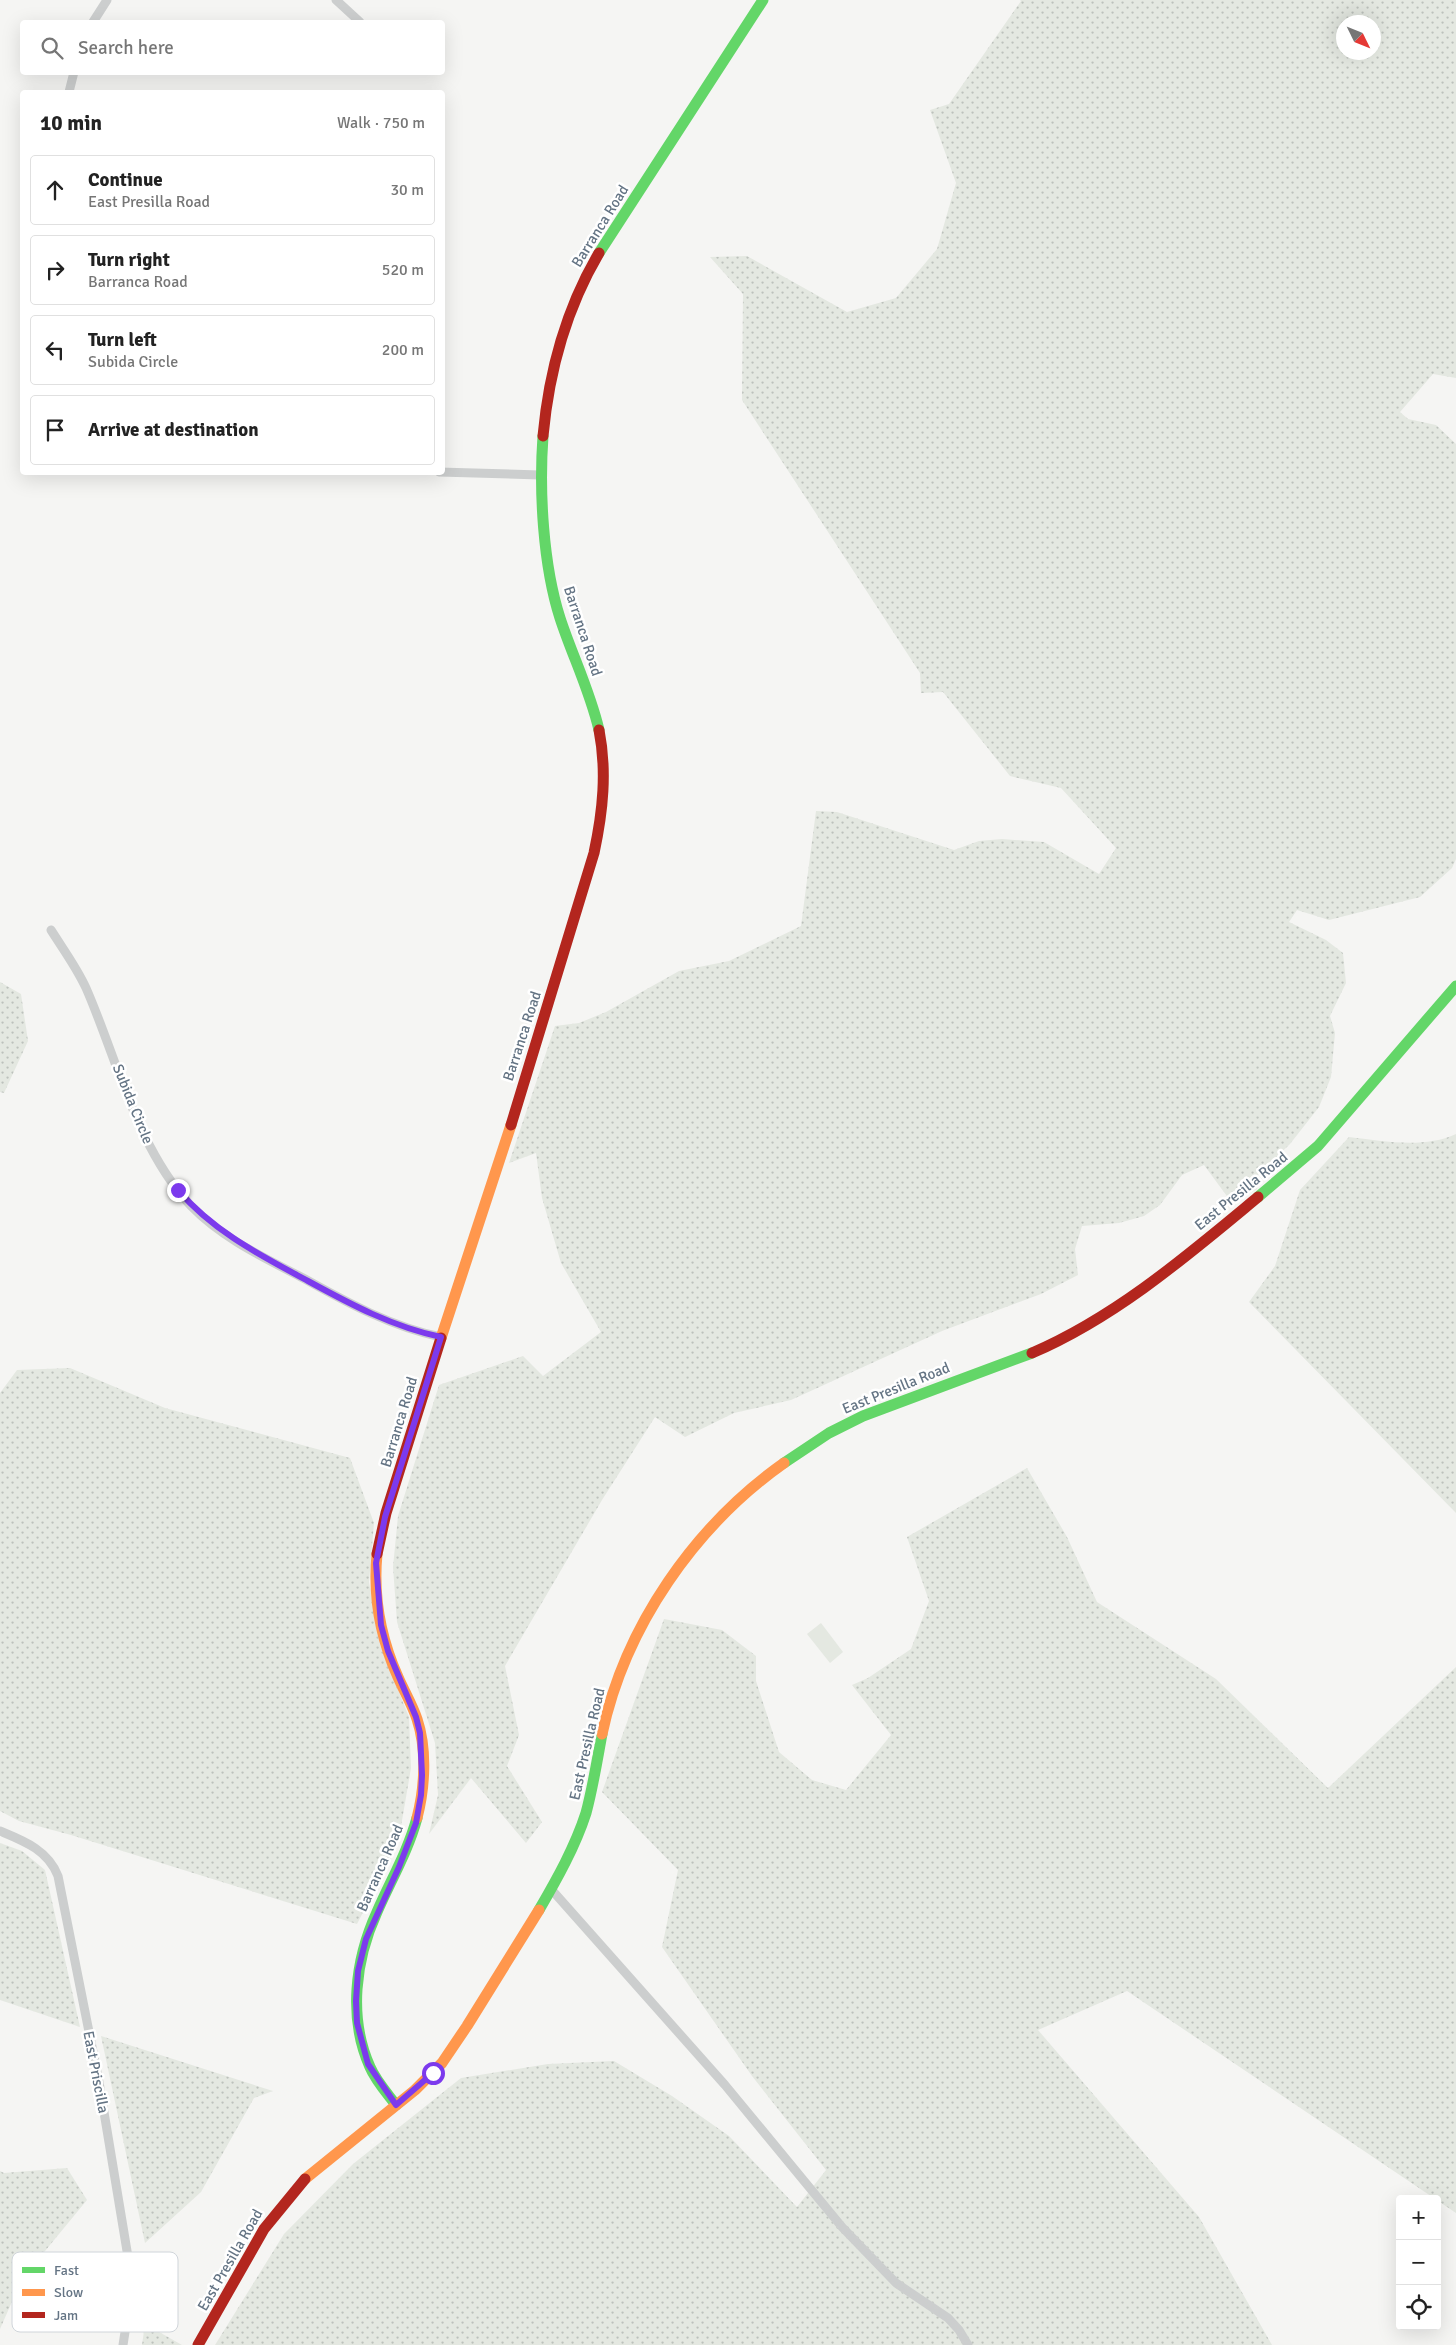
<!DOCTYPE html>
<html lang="en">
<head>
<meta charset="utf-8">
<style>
  body { margin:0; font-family:Signika,sans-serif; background:#f2f2f2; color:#222 }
  .controls { position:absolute; right:15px; bottom:15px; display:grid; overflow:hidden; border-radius:5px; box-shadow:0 5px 20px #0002 }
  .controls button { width:45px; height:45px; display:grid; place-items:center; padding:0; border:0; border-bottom:1px solid #e0e0e0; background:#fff; color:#222; font:25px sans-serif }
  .compass { position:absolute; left:1336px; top:15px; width:45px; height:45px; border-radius:50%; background:#fff; box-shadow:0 5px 20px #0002; rotate:133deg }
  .stop { position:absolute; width:15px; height:15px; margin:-11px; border:4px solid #7c3aed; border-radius:50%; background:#fff }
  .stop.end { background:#7c3aed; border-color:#fff; box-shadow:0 1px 5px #0008 }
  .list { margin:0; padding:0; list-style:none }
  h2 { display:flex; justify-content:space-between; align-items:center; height:65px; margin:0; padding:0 20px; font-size:21px }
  h2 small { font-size:16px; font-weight:400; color:#767676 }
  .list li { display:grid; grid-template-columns:32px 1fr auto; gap:15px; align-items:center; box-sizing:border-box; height:70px; margin:0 10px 10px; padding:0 10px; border:1px solid #e0e0e0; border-radius:5px }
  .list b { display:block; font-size:19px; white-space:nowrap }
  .list p { margin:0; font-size:16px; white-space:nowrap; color:#767676 }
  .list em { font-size:16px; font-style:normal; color:#767676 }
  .icon { flex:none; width:28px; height:28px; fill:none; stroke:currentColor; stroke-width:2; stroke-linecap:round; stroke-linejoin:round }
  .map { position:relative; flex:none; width:1456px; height:2345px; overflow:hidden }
  .search { position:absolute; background:#fff; box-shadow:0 5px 20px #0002; left:20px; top:20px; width:425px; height:55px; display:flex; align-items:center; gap:12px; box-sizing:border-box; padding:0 18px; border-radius:5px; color:#767676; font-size:19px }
  .panel { position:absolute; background:#fff; box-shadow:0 5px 20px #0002; left:20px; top:90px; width:425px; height:385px; border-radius:5px }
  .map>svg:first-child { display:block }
  .grass { fill:url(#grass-dots); fill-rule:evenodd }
  .pitch { fill:#e4e8e1 }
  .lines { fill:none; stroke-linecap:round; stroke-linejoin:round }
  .street { stroke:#cccece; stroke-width:9 }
  .fast { stroke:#63d668; stroke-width:11 }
  .slow { stroke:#ff974d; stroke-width:11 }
  .jam { stroke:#b3261e; stroke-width:11 }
  .route { stroke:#7c3aed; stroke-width:6 }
  .labels { text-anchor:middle; stroke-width:5; stroke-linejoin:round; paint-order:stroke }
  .street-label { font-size:15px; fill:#647484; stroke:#fff }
  .key { fill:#fff; stroke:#d0d5da; stroke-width:1 }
  .key-label { font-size:14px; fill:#647484 }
</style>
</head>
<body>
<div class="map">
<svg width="1456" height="2345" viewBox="0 0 1456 2345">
  <defs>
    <pattern id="grass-dots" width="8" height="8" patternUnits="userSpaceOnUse" patternTransform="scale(1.25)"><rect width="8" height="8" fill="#e4e8e1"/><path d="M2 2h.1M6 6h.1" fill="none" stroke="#bcc1bc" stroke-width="1.8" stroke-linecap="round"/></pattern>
  </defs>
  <rect width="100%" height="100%" fill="#f5f5f3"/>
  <path class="grass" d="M 1020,0 L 1456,0 L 1456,378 L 1433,374 L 1400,412 L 1408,419 L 1436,425 L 1456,444 L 1456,859 L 1452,868 L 1420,897 L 1329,920 L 1297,910 L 1289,922 L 1326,940 L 1343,953 L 1346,983 L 1330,1016 L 1335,1033 L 1331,1077 L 1319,1107 L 1290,1144 L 1253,1180 L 1257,1189 L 1232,1203 L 1204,1165 L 1182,1175 L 1160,1205 L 1144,1216 L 1119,1223 L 1082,1226 L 1075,1249 L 1078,1275 L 1041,1294 L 942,1331 L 791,1400 L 734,1413 L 685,1437 L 655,1417 L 602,1500 L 505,1666 L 519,1735 L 507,1766 L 542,1822 L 526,1843 L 471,1778 L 429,1834 L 438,1795 L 435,1743 L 397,1622 L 393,1567 L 398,1516 L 439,1385 L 523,1356 L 543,1376 L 601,1332 L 561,1263 L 542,1198 L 536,1153 L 509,1163 L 555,1026 L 579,1023 L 606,1012 L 679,971 L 729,961 L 801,926 L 816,811 L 837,812 L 954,850 L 979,841 L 1002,839 L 1044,842 L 1099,874 L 1116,848 L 1061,788 L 1010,776 L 943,692 L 921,693 L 920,673 L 742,400 L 743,294 L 710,257 L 747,256 L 847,312 L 896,298 L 937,249 L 956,183 L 930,110 L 949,104 L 1021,1 ZM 1344,22 L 1374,22 L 1374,52 L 1344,52 Z
    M 0,982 L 21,994 L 28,1041 L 4,1093 L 0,1092 Z
    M 1456,1134 L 1456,1513 L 1249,1302 L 1275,1266 L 1300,1190 L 1349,1137 C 1383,1141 1424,1149 1456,1134 Z
    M 70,1368 L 165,1408 L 350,1458 L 374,1523 L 369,1582 L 380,1645 L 409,1717 L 411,1768 L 398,1844 L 357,1924 L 71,1835 L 19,1821 L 0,1811 L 0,1393 L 17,1370 Z
    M 1027,1468 L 1067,1537 L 1097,1602 L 1216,1679 L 1328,1788 L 1456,1667 L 1456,2213 L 1127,1991 L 1038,2030 L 1199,2217 L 1272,2345 L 215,2345 L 284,2234 L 353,2164 L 461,2078 L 548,2064 L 614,2061 L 672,2096 L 729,2136 L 797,2207 L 826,2170 L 752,2076 L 662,1947 L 678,1870 L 602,1792 L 664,1619 L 722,1630 L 756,1656 L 756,1681 L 779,1752 L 812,1780 L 846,1790 L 891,1735 L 852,1685 L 868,1678 L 911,1649 L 929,1601 L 907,1537 Z
    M 0,1843 L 22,1851 L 45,1870 L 80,2027 L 0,2000 Z
    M 101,2036 L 273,2091 L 254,2098 L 201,2192 L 145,2243 Z
    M 67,2168 L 87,2200 L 22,2279 L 0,2329 L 0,2171 L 4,2173 Z
    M 145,2324 L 182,2345 L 142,2345 Z"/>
  <path class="pitch" d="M 821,1623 L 843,1652 L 830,1663 L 807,1634 Z"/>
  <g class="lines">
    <path class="street" d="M 336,0 L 360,22
      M 93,22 L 107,0
      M 69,92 L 74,72
      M 439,472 L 540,475
      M 51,930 C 63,949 77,968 86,988 C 118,1061 136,1147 191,1206 C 223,1239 265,1258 305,1279 C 348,1303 392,1327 441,1337
      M 0,1831 C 24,1841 48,1850 58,1876 L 99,2082 L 130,2269 L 130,2300 L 123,2345
      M 551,1889 L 725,2085 L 842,2227 L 896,2283 L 948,2318 L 959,2330 L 968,2345"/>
    <path class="fast" d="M 599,253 L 763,0
      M 543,436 C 539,491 543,565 560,618 C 572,655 590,691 599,730
      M 1258,1197 L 1318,1146 L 1456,986
      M 784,1463 L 829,1433 L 863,1416 L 1032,1353
      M 539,1910 C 557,1879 575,1847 586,1813 C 593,1787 597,1761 602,1734
      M 396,2105 C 387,2093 376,2081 370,2067 C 348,2018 355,1960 377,1912 C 391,1880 408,1851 417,1818"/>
    <path class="slow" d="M 441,1338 L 511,1125
      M 377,1554 C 373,1596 381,1639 398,1677 C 404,1691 412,1704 417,1719 C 427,1749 425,1787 417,1818
      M 602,1734 C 625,1626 695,1526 784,1463
      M 305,2179 L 415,2090 L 442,2063 L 467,2026 L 539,1910"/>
    <path class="jam" d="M 543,436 C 549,371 566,309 599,253
      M 511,1125 L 594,853 C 603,811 607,771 599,730
      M 1032,1353 C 1116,1317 1188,1255 1258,1197
      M 377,1554 L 386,1513 L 441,1338
      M 198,2345 L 264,2229 L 305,2179"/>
  </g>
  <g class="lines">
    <path class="route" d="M 178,1190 C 214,1232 260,1255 308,1281 C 350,1304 393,1327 441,1337 L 385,1517 L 376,1563 L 381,1625 L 388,1651 L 416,1717 L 420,1733 L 422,1775 L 421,1795 L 416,1823 L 399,1867 L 366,1939 L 358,1971 L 356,2001 L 357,2023 L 368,2064 L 396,2105 L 433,2073"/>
  </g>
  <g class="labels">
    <g class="street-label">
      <text transform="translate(600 226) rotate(-58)" y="5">Barranca Road</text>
      <text transform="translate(583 631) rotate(72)" y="5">Barranca Road</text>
      <text transform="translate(522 1036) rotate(-72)" y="5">Barranca Road</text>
      <text transform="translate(133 1104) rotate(68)" y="5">Subida Circle</text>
      <text transform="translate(1241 1191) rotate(-39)" y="5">East Presilla Road</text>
      <text transform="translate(896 1388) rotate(-22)" y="5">East Presilla Road</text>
      <text transform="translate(399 1422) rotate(-73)" y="5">Barranca Road</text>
      <text transform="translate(587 1744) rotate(-77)" y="5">East Presilla Road</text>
      <text transform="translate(380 1868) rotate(-66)" y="5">Barranca Road</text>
      <text transform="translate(96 2072) rotate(79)" y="5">East Priscilla</text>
      <text transform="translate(230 2260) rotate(-60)" y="5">East Presilla Road</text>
    </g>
  </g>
  <rect x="12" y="2252" width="166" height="80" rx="8" class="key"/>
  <rect x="22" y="2267" width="23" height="6" fill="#63d668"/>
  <rect x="22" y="2289" width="23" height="7" fill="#ff974d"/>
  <rect x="22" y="2312" width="23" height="6" fill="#b3261e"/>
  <g class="key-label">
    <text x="54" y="2275">Fast</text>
    <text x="54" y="2297">Slow</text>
    <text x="54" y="2320">Jam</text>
  </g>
</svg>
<div class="controls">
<button>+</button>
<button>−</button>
<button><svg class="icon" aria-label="locate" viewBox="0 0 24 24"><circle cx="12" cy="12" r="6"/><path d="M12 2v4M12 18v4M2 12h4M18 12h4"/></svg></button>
</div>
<svg class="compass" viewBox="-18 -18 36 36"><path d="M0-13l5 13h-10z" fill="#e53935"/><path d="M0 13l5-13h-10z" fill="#767676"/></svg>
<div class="stop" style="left:433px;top:2073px"></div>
<div class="stop end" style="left:178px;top:1190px"></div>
<div class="search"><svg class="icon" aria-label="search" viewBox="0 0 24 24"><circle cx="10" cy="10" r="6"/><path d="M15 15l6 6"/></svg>Search here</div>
<section class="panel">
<h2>10 min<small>Walk · 750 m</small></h2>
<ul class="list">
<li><svg class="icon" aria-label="ahead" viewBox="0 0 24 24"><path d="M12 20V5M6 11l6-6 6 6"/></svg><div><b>Continue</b><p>East Presilla Road</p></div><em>30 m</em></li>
<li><svg class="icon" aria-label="right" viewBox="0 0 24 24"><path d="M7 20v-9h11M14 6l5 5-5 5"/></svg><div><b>Turn right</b><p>Barranca Road</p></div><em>520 m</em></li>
<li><svg class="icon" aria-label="left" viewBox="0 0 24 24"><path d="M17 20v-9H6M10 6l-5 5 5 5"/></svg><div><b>Turn left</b><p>Subida Circle</p></div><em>200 m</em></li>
<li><svg class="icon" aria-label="arrive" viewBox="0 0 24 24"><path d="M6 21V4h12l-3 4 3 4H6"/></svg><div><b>Arrive at destination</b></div></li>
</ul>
</section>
</div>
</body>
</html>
